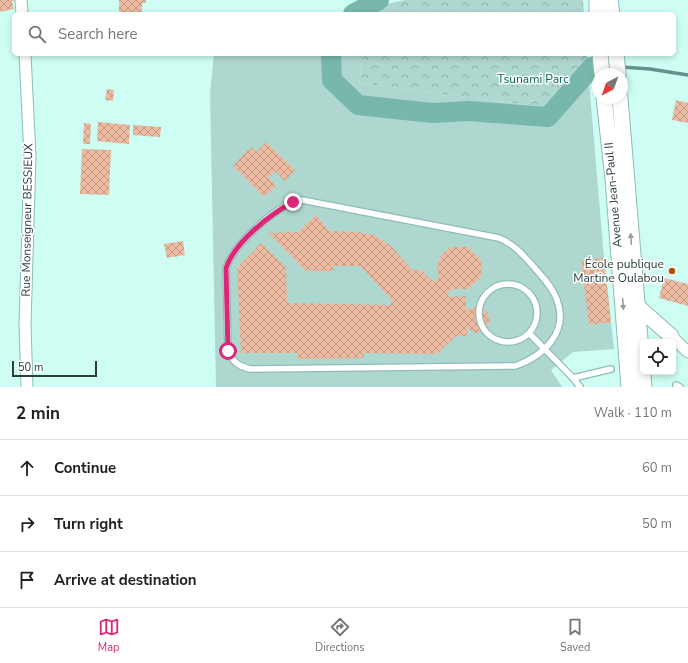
<!DOCTYPE html>
<html lang="en">
<head>
<meta charset="utf-8">
<style>
  body { margin:0; font-family:"Nunito Sans",sans-serif; background:#f2f2f2; color:#202124 }
  .controls { position:absolute; right:12px; bottom:12px; display:grid; overflow:hidden; border-radius:6px; box-shadow:0 2px 6px #0003 }
  .controls button { width:36px; height:36px; display:grid; place-items:center; padding:0; border:0; border-bottom:1px solid #e0e0e0; background:#fff; color:#202124; font:20px sans-serif }
  .compass { position:absolute; left:592px; top:68px; width:36px; height:36px; border-radius:50%; background:#fff; box-shadow:0 2px 6px #0003; rotate:221deg }
  .scale { position:absolute; left:12px; bottom:10px; width:85px; box-sizing:border-box; padding-left:4px; border:2px solid #2b3e3b; border-top:0; font-size:11px; line-height:14px; white-space:nowrap; color:#2b3e3b; -webkit-text-stroke:3px #fff; paint-order:stroke }
  .stop { position:absolute; width:12px; height:12px; margin:-9px; border:3px solid #db2777; border-radius:50%; background:#fff }
  .stop.end { background:#db2777; border-color:#fff; box-shadow:0 1px 4px #0008 }
  .list { margin:0; padding:0; list-style:none }
  h2 { display:flex; justify-content:space-between; align-items:center; height:52px; margin:0; padding:0 16px; font-size:17px }
  h2 small { font-size:13px; font-weight:400; color:#757577 }
  .list li { display:grid; grid-template-columns:26px 1fr auto; gap:12px; align-items:center; box-sizing:border-box; height:56px; padding:0 16px; border-top:1px solid #e0e0e0 }
  .list b { display:block; font-size:15px; white-space:nowrap }
  .list em { font-size:13px; font-style:normal; color:#757577 }
  .icon { flex:none; width:22px; height:22px; fill:none; stroke:currentColor; stroke-width:2; stroke-linecap:round; stroke-linejoin:round }
  .map { position:relative; flex:none; width:688px; height:387px; overflow:hidden }
  .search { position:absolute; background:#fff; box-shadow:0 2px 6px #0003; left:12px; right:12px; top:12px; height:44px; display:flex; align-items:center; gap:10px; box-sizing:border-box; padding:0 14px; border-radius:6px; color:#757577; font-size:15px }
  .sheet { height:220px; background:#fff }
  nav { display:flex; justify-content:space-around; align-items:center; box-sizing:border-box; height:56px; border-top:1px solid #e0e0e0; background:#fff; font-size:11px; color:#757577 }
  nav a { display:grid; justify-items:center; gap:2px }
  nav .on { color:#db2777 }
  .map>svg:first-child { display:block }
  .grass { fill:#aed7cf }
  .park { fill:url(#park-crowns) }
  .lines { fill:none; stroke-linecap:round; stroke-linejoin:round }
  .stream { stroke:#61938a; stroke-width:3.5 }
  .river { stroke:#78b8ac; stroke-width:20 }
  .building { fill:url(#building-cross-hatch) }
  .service-casing { stroke:#8fbcb4; stroke-width:8 }
  .minor-casing { stroke:#8fbcb4; stroke-width:13 }
  .secondary-casing { stroke:#8fbcb4; stroke-width:17 }
  .service { stroke:#fff; stroke-width:5.5 }
  .minor { stroke:#fff; stroke-width:11 }
  .secondary { stroke:#fff; stroke-width:15 }
  .oneway { fill:#959e9d }
  .route { stroke:#db2777; stroke-width:5 }
  .poi-dot { fill:#b05105; stroke:#fff; stroke-width:1.5 }
  .labels { text-anchor:middle; stroke-width:3; stroke-linejoin:round; paint-order:stroke }
  .park-label { font-size:12px; fill:#056257; stroke:#fff }
  .street-label { font-size:12px; fill:#2b3e3b; stroke:#fff }
  .poi-label { font-size:12px; fill:#2b3e3b; stroke:#fff; text-anchor:end }
</style>
</head>
<body>
<div class="map">
<svg width="688" height="387" viewBox="0 0 688 387">
  <defs>
    <pattern id="park-crowns" width="20" height="18" patternUnits="userSpaceOnUse"><rect width="20" height="18" fill="#aed7cf"/><path d="M2 6a3 3 0 1 1 6 0M12 15a3 3 0 1 1 6 0" fill="none" stroke="#8eb0a9"/></pattern>
    <pattern id="building-cross-hatch" width="8" height="8" patternUnits="userSpaceOnUse"><rect width="8" height="8" fill="#ecbba1"/><path d="M0 0l8 8M0 8l8-8" fill="none" stroke="#bf9984"/></pattern>
  </defs>
  <rect width="100%" height="100%" fill="#cefdf4"/>
  <path class="grass" d="M 214,54 L 363,54 L 359,83 L 544,107 L 587,58 L 604,258 L 614,349 L 573,352 L 551,370 L 562,387 L 216,387 L 210,93 Z"/>
  <path class="park" d="M 405,0 L 583,0 L 584,14 L 375,14 L 378,6 Z
    M 363,54 L 587,54 L 587,58 L 544,107 L 359,83 Z"/>
  <g class="lines">
    <path class="stream" d="M 622,67 L 650,69 L 688,75"/>
    <path class="river" d="M 353,14 L 379,0
      M 331,54 L 332,80 L 358,105 L 432,113 L 468,111 L 548,117 L 592,67"/>
  </g>
  <path class="building" d="M 0,0 L 15,0 L 12,2 L 14,9 L 0,12 Z
    M 119,0 L 146,0 L 146,3 L 142,3 L 142,14 L 119,14 Z
    M 107,89 L 114,90 L 113,101 L 105,100 Z
    M 676,100 L 688,103 L 688,123 L 672,120 Z
    M 98,122 L 130,125 L 129,144 L 97,141 Z
    M 84,123 L 91,124 L 90,144 L 83,144 Z
    M 133,125 L 161,127 L 160,137 L 133,135 Z
    M 266,142 L 295,170 L 285,181 L 275,171 L 268,178 L 276,186 L 264,197 L 233,166 L 251,147 L 256,152 Z
    M 82,149 L 111,150 L 109,195 L 80,194 Z
    M 316,215 L 329,231 L 357,232 L 374,235 L 391,246 L 412,270 L 421,270 L 434,282 L 439,276 L 437,268 L 439,259 L 444,252 L 451,247 L 468,247 L 481,260 L 482,270 L 481,277 L 468,289 L 451,289 L 447,294 L 449,297 L 466,296 L 466,310 L 478,306 L 487,311 L 490,321 L 486,330 L 476,333 L 467,328 L 467,336 L 456,336 L 437,354 L 363,353 L 364,358 L 298,359 L 298,353 L 241,353 L 237,268 L 261,243 L 286,267 L 287,303 L 391,305 L 391,299 L 360,266 L 331,266 L 335,271 L 306,271 L 268,233 L 298,232 Z
    M 183,241 L 185,255 L 167,258 L 164,244 Z
    M 604,258 L 611,322 L 589,325 L 581,260 Z
    M 664,278 L 688,284 L 688,306 L 659,298 Z"/>
  <g class="lines">
    <defs>
      <path id="service" d="M 302,200 L 499,238 C 514,244 523,255 534,267 C 542,277 553,287 557,300 C 569,332 544,356 515,366 L 250,369 C 238,366 233,362 228,351 L 226,268 C 234,244 277,204 302,200 Z
        M479 313a29 29 0 1 1 58 0a29 29 0 1 1-58 0Z
        M 529,333 L 573,378 L 580,387
        M 573,378 L 611,369
        M 677,387 L 676,385 L 680,387"/>
      <path id="minor" d="M 21,0 L 22,14
        M 25,54 L 30,157 L 25,324 L 27,387
        M 671,336 L 688,352"/>
      <path id="secondary" d="M 597,0 L 597,14
        M 610,0 L 612,14
        M 600,54 L 602,74
        M 616,54 L 618,74
        M 604,98 L 613,179 L 629,387
        M 620,98 L 644,387
        M 636,305 L 671,336"/>
    </defs>
    <use href="#service" class="service-casing"/>
    <use href="#minor" class="minor-casing"/>
    <use href="#secondary" class="secondary-casing"/>
    <use href="#service" class="service"/>
    <use href="#minor" class="minor"/>
    <use href="#secondary" class="secondary"/>
  </g>
  <defs><path id="oneway-solid" d="M-6-.8H1V-3.2L6.5 0L1 3.2V.8H-6Z"/></defs>
  <g class="oneway">
    <use href="#oneway-solid" transform="translate(631 239) rotate(-94)"/>
    <use href="#oneway-solid" transform="translate(623 304) rotate(86)"/>
  </g>
  <g class="lines">
    <path class="route" d="M 228,351 L 226,268 C 235,242 269,215 293,202"/>
  </g>
  <circle class="poi-dot" cx="672" cy="271" r="4"/>
  <g class="labels">
    <g class="park-label">
      <text x="533" y="83">Tsunami Parc</text>
    </g>
    <g class="street-label">
      <text transform="translate(613 195) rotate(-95)" y="4">Avenue Jean-Paul II</text>
      <text transform="translate(27 220) rotate(-89)" y="4">Rue Monseigneur BESSIEUX</text>
    </g>
    <g class="poi-label">
      <text x="664" y="268">École publique<tspan x="664" dy="14">Martine Oulabou</tspan></text>
    </g>
  </g>
</svg>
<div class="controls">
<button><svg class="icon" aria-label="locate" viewBox="0 0 24 24"><circle cx="12" cy="12" r="6"/><path d="M12 2v4M12 18v4M2 12h4M18 12h4"/></svg></button>
</div>
<svg class="compass" viewBox="-18 -18 36 36"><path d="M0-13l5 13h-10z" fill="#e53935"/><path d="M0 13l5-13h-10z" fill="#757577"/></svg>
<div class="scale">50 m</div>
<div class="stop" style="left:228px;top:351px"></div>
<div class="stop end" style="left:293px;top:202px"></div>
<div class="search"><svg class="icon" aria-label="search" viewBox="0 0 24 24"><circle cx="10" cy="10" r="6"/><path d="M15 15l6 6"/></svg>Search here</div>
</div>
<section class="sheet">
<h2>2 min<small>Walk · 110 m</small></h2>
<ul class="list">
<li><svg class="icon" aria-label="ahead" viewBox="0 0 24 24"><path d="M12 20V5M6 11l6-6 6 6"/></svg><div><b>Continue</b></div><em>60 m</em></li>
<li><svg class="icon" aria-label="right" viewBox="0 0 24 24"><path d="M7 20v-9h11M14 6l5 5-5 5"/></svg><div><b>Turn right</b></div><em>50 m</em></li>
<li><svg class="icon" aria-label="arrive" viewBox="0 0 24 24"><path d="M6 21V4h12l-3 4 3 4H6"/></svg><div><b>Arrive at destination</b></div></li>
</ul>
</section>
<nav>
<a class="on"><svg class="icon" aria-label="map" viewBox="0 0 24 24"><path d="M3 6l6-2 6 2 6-2v14l-6 2-6-2-6 2zM9 4v14M15 6v14"/></svg>Map</a>
<a><svg class="icon" aria-label="directions" viewBox="0 0 24 24"><path d="M12 3l9 9-9 9-9-9zM9 14v-3h6M13 9l2 2-2 2"/></svg>Directions</a>
<a><svg class="icon" aria-label="saved" viewBox="0 0 24 24"><path d="M7 4h10v16l-5-4-5 4z"/></svg>Saved</a>
</nav>
</body>
</html>
